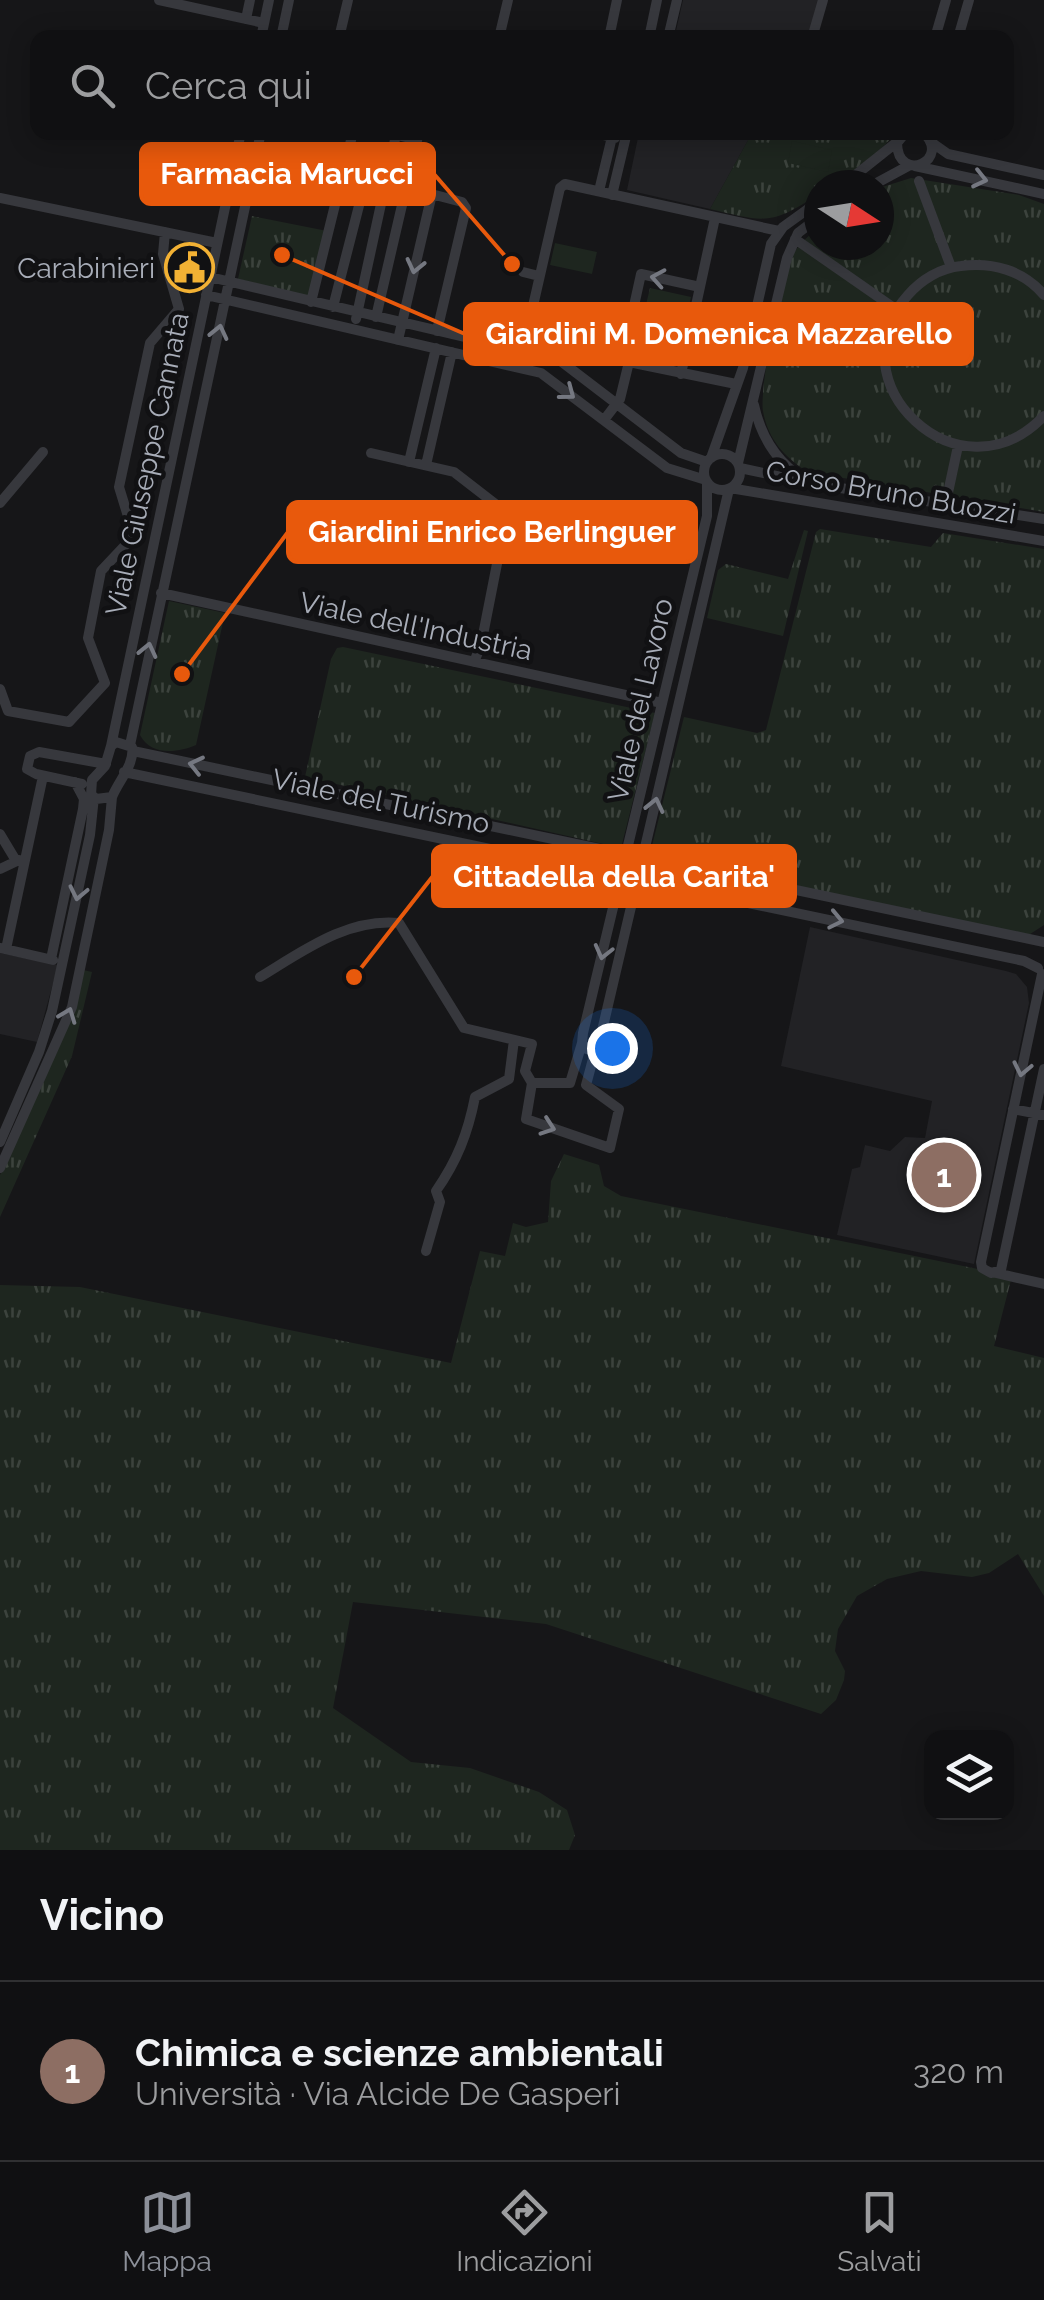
<!DOCTYPE html>
<html lang="it">
<head>
<meta charset="utf-8">
<style>
  body { margin:0; font-family:Raleway,sans-serif; background:#1e1e20; color:#f1f3f6 }
  .controls { position:absolute; right:30px; bottom:30px; display:grid; overflow:hidden; border-radius:20px; box-shadow:0 5px 25px #0003 }
  .controls button { width:90px; height:90px; display:grid; place-items:center; padding:0; border:0; border-bottom:2px solid #303032; background:#101012; color:#f1f3f6; font:50px sans-serif }
  .compass { position:absolute; left:804px; top:170px; width:90px; height:90px; border-radius:50%; background:#101012; box-shadow:0 5px 25px #0003; rotate:102deg }
  .you { position:absolute; left:612px; top:1048px; width:35px; height:35px; margin:-25px; border:8px solid #fff; border-radius:50%; background:#1a73e8; box-shadow:0 0 0 15px #1a73e833 }
  .badge { display:grid; place-items:center; width:65px; height:65px; border-radius:50%; background:#8c9099; color:#fff; font-size:32px; font-weight:700 }
  .pin { position:absolute; translate:-50% -50%; border:5px solid #fff; box-shadow:0 2px 10px #0006 }
  .list { margin:0; padding:0; list-style:none }
  h2 { display:flex; justify-content:space-between; align-items:center; height:130px; margin:0; padding:0 40px; font-size:42px }
  h2 small { font-size:32px; font-weight:400; color:#9c9d9f }
  .list li { display:grid; grid-template-columns:65px 1fr auto; gap:30px; align-items:center; box-sizing:border-box; height:180px; padding:0 40px; border-top:2px solid #303032 }
  .list b { display:block; font-size:38px; white-space:nowrap }
  .list p { margin:0; font-size:32px; white-space:nowrap; color:#9c9d9f }
  .list em { font-size:32px; font-style:normal; color:#9c9d9f }
  .icon { flex:none; width:55px; height:55px; fill:none; stroke:currentColor; stroke-width:2; stroke-linecap:round; stroke-linejoin:round }
  .map { position:relative; flex:none; width:1044px; height:1850px; overflow:hidden }
  .search { position:absolute; background:#101012; box-shadow:0 5px 25px #0003; left:30px; right:30px; top:30px; height:110px; display:flex; align-items:center; gap:25px; box-sizing:border-box; padding:0 35px; border-radius:20px; color:#9c9d9f; font-size:38px }
  .sheet { height:310px; background:#101012 }
  nav { display:flex; justify-content:space-around; align-items:center; box-sizing:border-box; height:140px; border-top:2px solid #303032; background:#101012; font-size:28px; color:#9c9d9f }
  nav a { display:grid; justify-items:center; gap:5px }
  nav .on { color:#8c9099 }
  .map>svg:first-child { display:block }
  .built { fill:#222225 }
  .grass { fill:url(#grass-tufts) }
  .pitch { fill:#1e261f }
  .lines { fill:none; stroke-linecap:round; stroke-linejoin:round }
  .minor { stroke:#37383d; stroke-width:10 }
  .oneway { stroke:#757881 }
  .labels { text-anchor:middle; stroke-width:9; stroke-linejoin:round; paint-order:stroke }
  .poi-label { font-size:28px; fill:#a8adb8; stroke:#111113; text-anchor:end }
  .street-label { font-size:28px; fill:#a8adb8; stroke:#111113 }
  .leader { fill:none; stroke:#e8590c; stroke-width:4 }
  .callout-dot { fill:#e8590c; stroke:#111113; stroke-width:4 }
  .callout { fill:#e8590c; stroke:#e8590c; stroke-width:4 }
  .callout-label { font-size:30px; text-anchor:middle; font-weight:bold; fill:#fff }
</style>
</head>
<body>
<div class="map">
<svg width="1044" height="1850" viewBox="0 0 1044 1850">
  <defs>
    <pattern id="grass-tufts" width="24" height="20" patternUnits="userSpaceOnUse" patternTransform="scale(2.5)"><rect width="24" height="20" fill="#1e261f"/><path d="M3 7l-1-3M5 7V3M7 7l1-3M15 17l-1-3M17 17v-4M19 17l1-3" fill="none" stroke="#3c433d"/></pattern>
  </defs>
  <rect width="100%" height="100%" fill="#161618"/>
  <path class="built" d="M 683,0 L 819,0 L 809,37 L 685,38 L 675,35 Z
    M 639,133 L 752,133 L 710,209 L 627,190 Z
    M 810,927 L 1006,971 L 1016,974 L 1027,987 L 1029,1003 L 974,1264 L 837,1235 L 852,1169 L 860,1167 L 865,1145 L 890,1151 L 905,1137 L 925,1138 L 932,1101 L 781,1066 Z
    M 0,953 L 58,965 L 37,1042 L 0,1034 Z"/>
  <path class="grass" d="M 752,133 L 895,133 C 878,155 848,185 819,185 L 819,194 C 770,226 765,222 710,209 Z
    M 911,178 L 1019,195 L 1044,204 L 1044,512 L 808,472 C 784,457 768,439 763,411 C 759,389 782,278 792,256 C 798,245 809,235 819,228 L 819,245 L 879,245 L 879,188 Z
    M 252,216 L 327,231 L 310,297 L 238,279 Z
    M 650,288 L 691,297 L 677,356 L 636,347 Z
    M 820,529 L 931,547 L 943,533 L 1044,549 L 1044,925 L 1027,936 L 650,854 L 684,717 L 757,733 L 766,730 L 816,532 Z
    M 804,530 L 808,531 L 783,636 L 707,618 L 718,570 L 726,564 L 788,579 Z
    M 169,601 L 225,613 L 196,745 C 177,753 151,756 140,735 Z
    M 343,647 L 655,713 L 621,848 L 305,777 L 331,659 L 337,648 Z
    M 83,970 L 92,972 L 72,1056 L 0,1217 L 0,1175 L 70,1020 Z
    M 564,1154 L 599,1165 L 604,1186 L 621,1196 L 1012,1276 L 994,1346 L 1044,1358 L 1044,1596 L 1018,1554 L 989,1573 L 972,1577 L 921,1571 L 887,1579 L 857,1596 L 838,1629 L 835,1651 L 845,1671 L 844,1680 L 836,1700 L 821,1714 L 546,1624 L 353,1602 L 333,1708 L 411,1762 L 470,1768 L 539,1792 L 567,1810 L 575,1835 L 569,1850 L 0,1850 L 0,1285 L 80,1287 L 451,1363 L 480,1251 L 505,1256 L 513,1223 L 526,1227 L 548,1222 L 551,1181 Z"/>
  <path class="pitch" d="M 792,141 L 832,150 L 828,172 L 788,163 Z
    M 555,243 L 597,252 L 592,274 L 550,265 Z"/>
  <g class="lines">
    <path class="minor" d="M 159,0 L 264,23
      M 246,19 L 250,0
      M 261,38 L 269,0
      M 281,38 L 289,0
      M 339,38 L 348,0
      M 499,38 L 508,0
      M 609,38 L 617,0
      M 649,38 L 657,0
      M 668,38 L 677,0
      M 812,38 L 823,0
      M 935,38 L 946,0
      M 958,38 L 969,0
      M 386,132 L 417,140
      M 591,132 L 615,138
      M 906,132 L 897,143 C 898,185 953,160 923,132
      M 931,142 L 948,154 L 1044,175
      M 915,166 L 1044,194
      M 408,179 L 410,187 L 416,190 L 462,202 L 466,208 L 437,331
      M 919,181 L 951,267
      M 843,185 L 897,142
      M 873,185 L 910,165
      M 599,191 L 612,137
      M 612,195 L 627,132
      M 0,198 L 217,243
      M 795,239 L 897,310
      M 523,272 L 539,276
      M 210,277 L 558,359 L 681,453 L 707,462
      M 700,287 L 715,218
      M 206,295 L 541,373 L 667,468 L 706,480
      M 1044,295 C 1023,270 992,262 961,266 C 940,268 921,280 908,295 C 831,381 959,505 1044,416
      M 311,302 L 353,132
      M 333,307 L 362,194 L 381,197
      M 376,317 L 419,132
      M 356,319 L 396,135
      M 398,340 L 432,194
      M 519,367 L 560,188 L 565,184 L 779,231
      M 681,374 L 700,287 L 641,274 L 623,356 L 629,362 L 736,384
      M 754,405 C 761,437 776,462 804,479
      M 604,420 L 620,399 L 629,362
      M 371,453 L 454,472 L 507,513 L 481,645 L 474,662
      M704 472a18 18 0 1 1 36 0a18 18 0 1 1-36 0Z
      M 711,458 L 743,368 L 771,244 L 783,227 L 819,201
      M 409,462 L 436,348
      M 738,463 L 787,258 L 798,233 L 819,217
      M 426,465 L 452,352
      M 740,468 L 814,484 L 1044,519
      M 707,482 L 707,516 L 583,1033 L 582,1043 L 587,1049 L 595,1046 L 601,1035 L 729,489
      M 730,488 L 1044,541
      M 946,502 L 958,446
      M 0,503 L 43,452
      M 134,536 L 119,487 L 150,343 L 179,309 L 163,254 L 165,232
      M 161,593 L 662,703
      M 0,689 L 8,711 L 69,722 L 105,683 L 88,638 L 101,571 L 134,536
      M 116,742 L 132,747 C 135,764 119,780 112,797 L 96,799 L 91,795 L 92,780 L 105,766 L 111,746 Z
      M 130,745 L 261,132
      M 111,746 L 241,132
      M 133,751 L 1044,942
      M 124,772 L 1024,961 L 1038,968
      M 82,784 L 36,774 L 27,769 L 30,756 L 39,752 L 106,764
      M 0,834 L 15,859
      M 0,869 L 19,860
      M 1,948 L 53,960
      M 6,949 L 43,776
      M 51,959 L 83,809 L 84,799 L 75,782
      M 1042,974 L 981,1262 L 982,1268 L 991,1273 L 1001,1270 L 1002,1265 L 1044,1069
      M 260,977 C 303,951 347,918 399,923 L 464,1028 L 532,1044 L 525,1071 L 532,1083
      M 582,1043 L 570,1083 L 532,1083 L 526,1119 L 610,1148 L 619,1109 L 586,1085 L 597,1044
      M 1013,1109 L 1044,1115
      M 0,1142 L 39,1052 L 52,1011 L 90,835 L 94,797
      M 0,1168 L 72,1007 L 109,830 L 112,797
      M 426,1251 L 440,1202 L 436,1191 C 457,1161 468,1133 475,1097 L 509,1079 L 514,1040
      M 996,1273 L 1044,1284"/>
  </g>
  <defs><path id="oneway-chevron" d="M-2-3.5L2.5 0L-2 3.5" fill="none" stroke-width="1.6" stroke-linecap="round" stroke-linejoin="round" transform="scale(2.5)"/></defs>
  <g class="oneway">
    <use href="#oneway-chevron" transform="translate(980 179) rotate(13)"/>
    <use href="#oneway-chevron" transform="translate(415 266) rotate(103)"/>
    <use href="#oneway-chevron" transform="translate(658 278) rotate(-170)"/>
    <use href="#oneway-chevron" transform="translate(219 332) rotate(-77)"/>
    <use href="#oneway-chevron" transform="translate(568 393) rotate(37)"/>
    <use href="#oneway-chevron" transform="translate(148 650) rotate(-77)"/>
    <use href="#oneway-chevron" transform="translate(196 765) rotate(-167)"/>
    <use href="#oneway-chevron" transform="translate(655 805) rotate(-77)"/>
    <use href="#oneway-chevron" transform="translate(78 893) rotate(102)"/>
    <use href="#oneway-chevron" transform="translate(836 920) rotate(12)"/>
    <use href="#oneway-chevron" transform="translate(603 952) rotate(104)"/>
    <use href="#oneway-chevron" transform="translate(68 1015) rotate(-69)"/>
    <use href="#oneway-chevron" transform="translate(1022 1069) rotate(102)"/>
    <use href="#oneway-chevron" transform="translate(548 1127) rotate(19)"/>
  </g>
  <defs>
    <symbol id="civic-ring" viewBox="-11 -11 22 22"><circle r="9.5" fill="#111113" stroke="#f2b134" stroke-width="1.5"/><path d="M-.6-6.5H3V-4.5H.6V-3L4-1V1h2V6H-6V1h2V-1L-.6-3ZM-1.2 2.5V6h2.4V2.5Z" fill="#f2b134"/></symbol>
  </defs>
  <g fill-rule="evenodd">
    <use href="#civic-ring" x="162" y="240" width="55" height="55"/>
  </g>
  <g class="labels">
    <g class="poi-label">
      <text x="155" y="278">Carabinieri</text>
    </g>
    <g class="street-label">
      <text transform="translate(147 464) rotate(-78)" y="10">Viale Giuseppe Cannata</text>
      <text transform="translate(891 492) rotate(10)" y="10">Corso Bruno Buozzi</text>
      <text transform="translate(416 626) rotate(12)" y="10">Viale dell'Industria</text>
      <text transform="translate(640 700) rotate(-77)" y="10">Viale del Lavoro</text>
      <text transform="translate(381 801) rotate(12)" y="10">Viale del Turismo</text>
    </g>
  </g>
  <path class="leader" d="M512 264L434 174M282 255L465 334M182 674L288 532M354 977L433 876"/>
  <g class="callout-dot">
    <circle cx="512" cy="264" r="10"/>
    <circle cx="282" cy="255" r="10"/>
    <circle cx="182" cy="674" r="10"/>
    <circle cx="354" cy="977" r="10"/>
  </g>
  <g class="callout">
    <rect x="141" y="144" width="293" height="60" rx="10"/>
    <rect x="465" y="304" width="507" height="60" rx="10"/>
    <rect x="288" y="502" width="408" height="60" rx="10"/>
    <rect x="433" y="846" width="362" height="60" rx="10"/>
  </g>
  <g class="callout-label">
    <text x="287" y="184">Farmacia Marucci</text>
    <text x="719" y="344">Giardini M. Domenica Mazzarello</text>
    <text x="492" y="542">Giardini Enrico Berlinguer</text>
    <text x="614" y="887">Cittadella della Carita'</text>
  </g>
</svg>
<div class="controls">
<button><svg class="icon" aria-label="layers" viewBox="0 0 24 24"><path d="M12 4l9 5-9 5-9-5zM3 14l9 5 9-5"/></svg></button>
</div>
<svg class="compass" viewBox="-18 -18 36 36"><path d="M0-13l5 13h-10z" fill="#e53935"/><path d="M0 13l5-13h-10z" fill="#9c9d9f"/></svg>
<div class="you"></div>
<div class="pin badge" style="left:944px;top:1175px;background:#8d6e63">1</div>
<div class="search"><svg class="icon" aria-label="search" viewBox="0 0 24 24"><circle cx="10" cy="10" r="6"/><path d="M15 15l6 6"/></svg>Cerca qui</div>
</div>
<section class="sheet">
<h2>Vicino<small></small></h2>
<ul class="list">
<li><span class="badge" style="background:#8d6e63">1</span><div><b>Chimica e scienze ambientali</b><p>Università · Via Alcide De Gasperi</p></div><em>320 m</em></li>
</ul>
</section>
<nav>
<a class="on"><svg class="icon" aria-label="map" viewBox="0 0 24 24"><path d="M3 6l6-2 6 2 6-2v14l-6 2-6-2-6 2zM9 4v14M15 6v14"/></svg>Mappa</a>
<a><svg class="icon" aria-label="directions" viewBox="0 0 24 24"><path d="M12 3l9 9-9 9-9-9zM9 14v-3h6M13 9l2 2-2 2"/></svg>Indicazioni</a>
<a><svg class="icon" aria-label="saved" viewBox="0 0 24 24"><path d="M7 4h10v16l-5-4-5 4z"/></svg>Salvati</a>
</nav>
</body>
</html>
